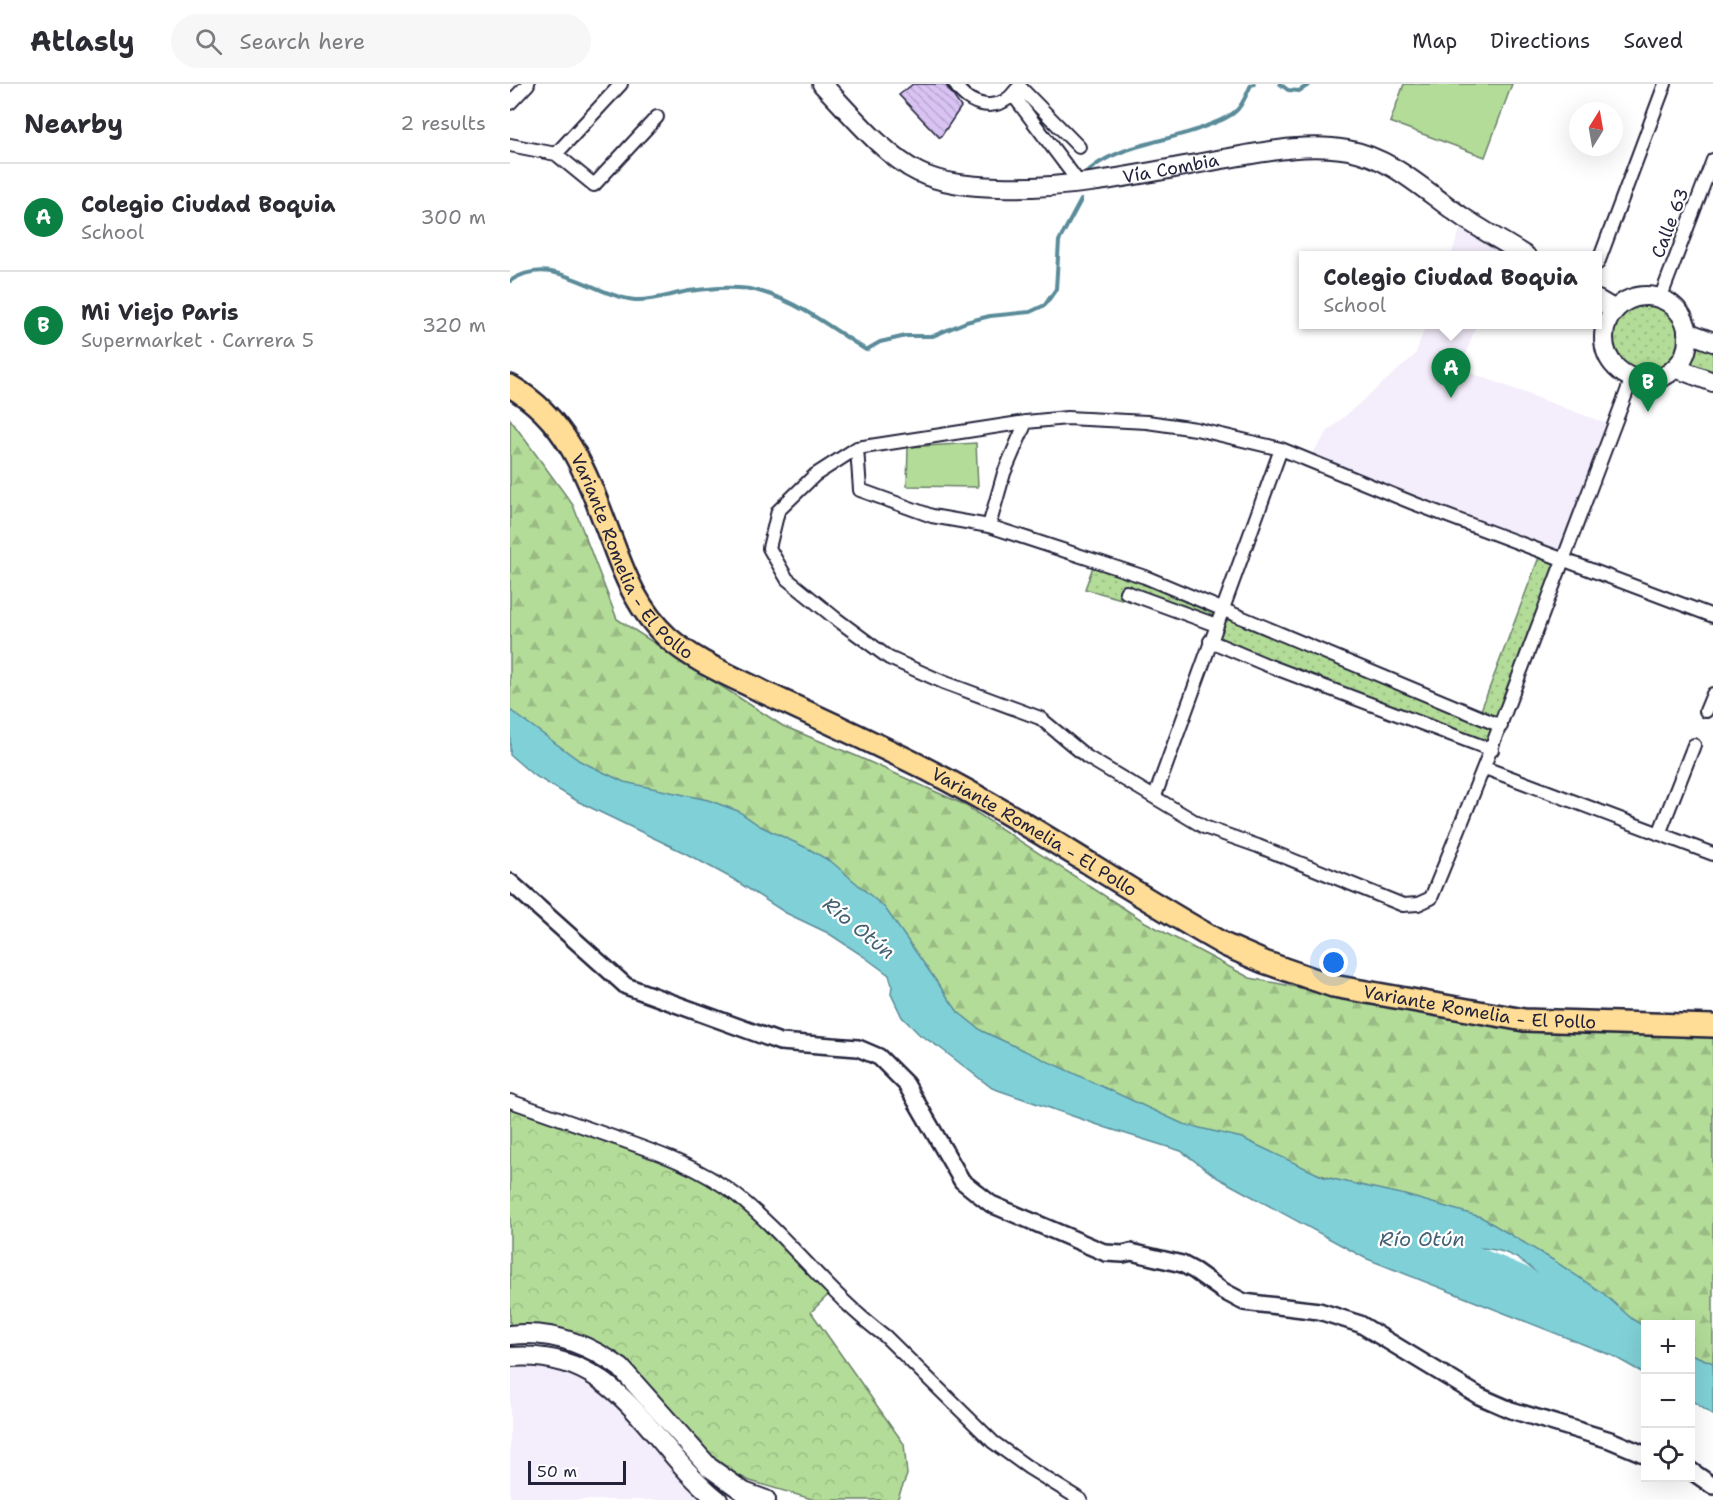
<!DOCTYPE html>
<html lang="en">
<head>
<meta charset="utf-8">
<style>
  body { margin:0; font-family:"Shantell Sans",sans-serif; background:#f7f7f7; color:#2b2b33 }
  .controls { position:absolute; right:18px; bottom:18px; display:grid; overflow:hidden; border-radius:0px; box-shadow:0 6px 24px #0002 }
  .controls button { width:54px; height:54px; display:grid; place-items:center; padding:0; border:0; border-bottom:2px solid #e1e1e2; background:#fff; color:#2b2b33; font:30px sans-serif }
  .compass { position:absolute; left:1059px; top:18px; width:54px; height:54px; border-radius:50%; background:#fff; box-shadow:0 6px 24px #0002; rotate:11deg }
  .scale { position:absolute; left:18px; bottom:15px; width:98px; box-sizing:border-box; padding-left:6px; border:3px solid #22223b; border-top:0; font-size:16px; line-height:21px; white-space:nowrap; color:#22223b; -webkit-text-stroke:4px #fff; paint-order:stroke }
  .you { position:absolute; left:824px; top:879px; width:21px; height:21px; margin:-15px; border:4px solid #fff; border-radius:50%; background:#1a73e8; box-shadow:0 0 0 9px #1a73e833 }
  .badge { display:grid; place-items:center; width:39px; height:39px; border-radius:50%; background:#0b8043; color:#fff; font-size:20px; font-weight:700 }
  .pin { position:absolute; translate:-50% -50px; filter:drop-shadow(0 2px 3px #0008) }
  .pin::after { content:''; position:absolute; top:32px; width:21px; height:18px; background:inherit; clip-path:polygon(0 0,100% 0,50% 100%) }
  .popup { position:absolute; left:789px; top:167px; width:303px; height:78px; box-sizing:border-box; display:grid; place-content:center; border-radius:0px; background:#fff; filter:drop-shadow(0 2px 4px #0005); font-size:20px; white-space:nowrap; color:#7c7c81 }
  .popup b { font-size:22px; color:#2b2b33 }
  .popup::after { content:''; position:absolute; left:50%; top:100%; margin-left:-12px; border:12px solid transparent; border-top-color:#fff }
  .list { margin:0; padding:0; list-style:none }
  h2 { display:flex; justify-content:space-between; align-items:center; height:78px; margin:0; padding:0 24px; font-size:26px }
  h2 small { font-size:20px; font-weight:400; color:#7c7c81 }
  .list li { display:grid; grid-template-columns:39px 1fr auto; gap:18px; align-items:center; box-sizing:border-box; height:108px; padding:0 24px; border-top:2px solid #e1e1e2 }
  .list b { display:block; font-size:22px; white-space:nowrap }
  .list p { margin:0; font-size:20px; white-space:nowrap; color:#7c7c81 }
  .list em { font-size:20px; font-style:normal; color:#7c7c81 }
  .icon { flex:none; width:33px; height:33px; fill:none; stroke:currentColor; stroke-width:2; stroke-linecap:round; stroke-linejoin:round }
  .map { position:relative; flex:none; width:1203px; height:1416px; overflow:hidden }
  header { display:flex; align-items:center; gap:36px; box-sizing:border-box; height:84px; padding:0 30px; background:#fff; border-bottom:2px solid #e1e1e2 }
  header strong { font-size:28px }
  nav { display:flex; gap:33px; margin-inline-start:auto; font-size:21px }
  .search { width:420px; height:54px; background:#f7f7f7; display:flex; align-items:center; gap:15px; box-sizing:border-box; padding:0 21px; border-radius:33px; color:#7c7c81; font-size:22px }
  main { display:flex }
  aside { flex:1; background:#fff }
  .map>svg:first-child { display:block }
  .built { fill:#f4edfb }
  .grass { fill:url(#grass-dots); stroke:#6a7f6a; stroke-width:1.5 }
  .forest { fill:url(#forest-firs); stroke:#6a7f6a; stroke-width:1.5 }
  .park { fill:url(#park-crowns); stroke:#6a7f6a; stroke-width:1.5 }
  .pitch { fill:#b3dc98; stroke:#6a7f6a; stroke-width:1.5 }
  .water { fill:#80d1d7; stroke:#5a8b99; stroke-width:1.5; fill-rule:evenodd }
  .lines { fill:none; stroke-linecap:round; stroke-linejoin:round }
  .stream { stroke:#5a8b99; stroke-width:4 }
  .river { stroke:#80d1d7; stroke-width:24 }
  .building { fill:url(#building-back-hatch); stroke:#22223b; stroke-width:1.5 }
  .minor-casing { stroke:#22223b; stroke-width:16 }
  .tertiary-casing { stroke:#22223b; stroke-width:20 }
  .secondary-casing { stroke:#22223b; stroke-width:22 }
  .trunk-casing { stroke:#22223b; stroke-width:26 }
  .minor { stroke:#fff; stroke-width:12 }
  .tertiary { stroke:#fff; stroke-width:15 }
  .secondary { stroke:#fff; stroke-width:18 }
  .trunk { stroke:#ffdd96; stroke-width:21 }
  .labels { text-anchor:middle; stroke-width:4.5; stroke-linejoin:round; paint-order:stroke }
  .street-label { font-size:18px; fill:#22223b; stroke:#fff }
  .water-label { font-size:20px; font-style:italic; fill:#435f72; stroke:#fff }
</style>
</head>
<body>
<header>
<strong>Atlasly</strong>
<div class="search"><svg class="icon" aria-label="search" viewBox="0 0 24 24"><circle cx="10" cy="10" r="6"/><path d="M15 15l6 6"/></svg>Search here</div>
<nav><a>Map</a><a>Directions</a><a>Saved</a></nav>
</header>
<main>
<aside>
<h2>Nearby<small>2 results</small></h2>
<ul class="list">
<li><span class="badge">A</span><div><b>Colegio Ciudad Boquia</b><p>School</p></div><em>300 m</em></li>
<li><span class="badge">B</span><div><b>Mi Viejo Paris</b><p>Supermarket · Carrera 5</p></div><em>320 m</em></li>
</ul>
</aside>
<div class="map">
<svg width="1203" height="1416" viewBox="0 0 1203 1416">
  <defs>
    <pattern id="grass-dots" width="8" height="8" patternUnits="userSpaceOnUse" patternTransform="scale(1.5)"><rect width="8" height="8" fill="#b3dc98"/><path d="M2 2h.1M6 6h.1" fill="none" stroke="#9abc84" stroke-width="1.8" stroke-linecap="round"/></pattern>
    <pattern id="forest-firs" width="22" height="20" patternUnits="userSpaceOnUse" patternTransform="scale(1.5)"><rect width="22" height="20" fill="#b3dc98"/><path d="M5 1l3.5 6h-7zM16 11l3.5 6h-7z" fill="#9abc84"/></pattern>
    <pattern id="park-crowns" width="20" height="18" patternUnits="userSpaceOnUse" patternTransform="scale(1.5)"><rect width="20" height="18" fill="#b3dc98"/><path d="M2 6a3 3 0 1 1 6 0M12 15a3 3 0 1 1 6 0" fill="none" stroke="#9abc84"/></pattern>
    <pattern id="building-back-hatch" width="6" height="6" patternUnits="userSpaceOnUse" patternTransform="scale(1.5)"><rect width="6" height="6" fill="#d9c3f3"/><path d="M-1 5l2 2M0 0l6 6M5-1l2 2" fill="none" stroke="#baa7d1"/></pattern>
  </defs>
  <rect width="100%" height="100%" fill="#fff"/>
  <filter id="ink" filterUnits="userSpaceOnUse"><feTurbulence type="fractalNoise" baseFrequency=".0167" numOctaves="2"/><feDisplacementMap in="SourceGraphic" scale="12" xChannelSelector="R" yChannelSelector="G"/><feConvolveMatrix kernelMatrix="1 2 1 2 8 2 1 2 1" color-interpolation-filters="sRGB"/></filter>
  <g filter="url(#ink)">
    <path class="built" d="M 954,134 L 995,159 L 990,171 L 941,172 Z
      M 916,241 L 966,241 L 951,285 L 1105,343 L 1053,476 L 798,375 L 819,346 L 905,271 Z
      M 0,1273 L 75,1286 L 208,1416 L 0,1416 Z"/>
    <path class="grass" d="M 1134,212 C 1157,214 1171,226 1177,248 L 1203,258 L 1203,298 L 1165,284 C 1101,329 1060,224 1134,212 Z
      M 1031,468 L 1053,476 L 982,666 L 700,557 L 704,546 L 637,522 L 575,505 L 585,477 L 968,634 Z"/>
    <path class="forest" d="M 0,335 L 63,421 L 107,535 L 273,642 L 344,671 L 453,720 L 635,838 L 740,894 L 924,930 L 1203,949 L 1203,1283 L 1181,1270 L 1180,1240 L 1136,1240 L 1135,1244 L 957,1141 L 874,1117 L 823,1095 L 733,1066 L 649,1030 L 568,1005 L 432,929 L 404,865 L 70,693 L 0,626 Z"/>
    <path class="park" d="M 0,1017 L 206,1097 L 323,1206 L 301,1228 L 394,1360 L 397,1391 L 387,1416 L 305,1416 L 240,1397 L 220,1387 L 196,1368 L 139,1301 L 114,1277 L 0,1245 Z"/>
    <path class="pitch" d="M 894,0 L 1002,0 L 975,73 L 880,38 Z
      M 466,359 L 468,403 L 397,402 L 398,363 Z"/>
    <path class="water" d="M 0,626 L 70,677 L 114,698 L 198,716 L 228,727 L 250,742 L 299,765 L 323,779 L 375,824 L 448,928 L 472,947 L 673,1040 L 732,1054 L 814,1093 L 895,1111 L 971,1133 L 1043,1176 L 1094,1210 L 1122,1235 L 1135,1243 L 1135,1290 L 1103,1272 L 855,1174 L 708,1094 L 671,1067 L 597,1044 L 482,1004 L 429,963 L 410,951 L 392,933 L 381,910 L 382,901 L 379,891 L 353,872 L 318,849 L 276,829 L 223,795 L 175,769 L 69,718 L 22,690 L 0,671 ZM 955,1163 C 983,1164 1000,1166 1022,1185 C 1030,1192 1036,1196 1039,1207 C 1008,1202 970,1195 948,1172 Z
      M 1181,1270 L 1203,1279 L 1203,1331 L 1181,1316 Z"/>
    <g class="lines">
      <path class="stream" d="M 770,0 L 778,6 L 789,7 L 800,0
        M 574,91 C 602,61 658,58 694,43 C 706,38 718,35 727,26 C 733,20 737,9 741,1 L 744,0
        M 0,197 C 43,168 83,212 125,216 C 144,217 161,210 179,207 C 202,204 231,201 252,208 C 290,219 323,245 356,266 L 370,258 L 396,252 L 423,252 L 456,238 L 480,232 L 520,228 L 535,221 L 546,205 L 549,157 L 571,116"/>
      <path class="river" d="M 921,1156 L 1012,1194 L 1066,1223"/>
    </g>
    <path class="building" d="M 403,0 L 435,0 L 451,23 L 430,54 L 389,11 Z"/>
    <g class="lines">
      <defs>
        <path id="minor" d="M 445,0 C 459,23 489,30 506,6
          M 509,2 L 569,63
          M 503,11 L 570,100
          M 0,19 L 18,0
          M 0,61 L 46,70 L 84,101 L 147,33
          M 46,70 L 111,0
          M 1088,179 L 1155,0
          M 1150,215 L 1203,76
          M 1122,294 C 1056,467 992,642 921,814 L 908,820 L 893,821 L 748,762 L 694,743 L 577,673 L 530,634 L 433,598 L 379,574 L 325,534 L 277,495 L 259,464 L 268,427 L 305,391 L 347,364 L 516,338 L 557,334 L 637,338 L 686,345 L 771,365 L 903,419 L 1203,532
          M 347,364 L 350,406 L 422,432 L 479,442 L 635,493 L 991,642
          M 479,442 L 494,389 L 516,338
          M 616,508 L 706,541
          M 700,557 L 757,581 L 982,666
          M 1196,627 L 1203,610
          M 975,684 L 1203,770
          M 645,712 L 771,365
          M 1149,750 L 1184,661
          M 0,1017 C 34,1029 69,1041 103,1053 C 146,1068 190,1083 226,1111 C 280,1154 320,1212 375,1252 L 483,1358 L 519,1384 L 571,1416"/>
        <path id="tertiary" d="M 0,798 L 116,902 L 270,958 L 348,964 L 369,973 L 396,1000 L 452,1097 L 481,1120 L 596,1169 L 613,1170 L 621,1168 L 672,1180 L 685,1187 L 713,1207 L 734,1218 L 809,1227 L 850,1240 L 969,1312 L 1001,1326 L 1100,1356 L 1136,1371
          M 1180,1386 L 1203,1402"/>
        <g id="secondary">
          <path id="s1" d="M 312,0 C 339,28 374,71 408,88 C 432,100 461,102 488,103 C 562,106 635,89 707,76 C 750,69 794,58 838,66 C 883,74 917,109 954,134 C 974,147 995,159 1016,172"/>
          <circle cx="1136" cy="254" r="42"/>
          <path d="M 1088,216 L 1105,226"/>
          <path d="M 1177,248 L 1203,258"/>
          <path d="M 1165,284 L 1203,298"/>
          <path d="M 0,1251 C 41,1246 78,1260 111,1284 L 199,1383 L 234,1408 L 256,1416"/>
          <path d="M 0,1273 C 110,1264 136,1359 208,1416"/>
        </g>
        <g id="trunk">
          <path id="s2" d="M 0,302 C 61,337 79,398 103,460 C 116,495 129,527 157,553 C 184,577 219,591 251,607 C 307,633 363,658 418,686 C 520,738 615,805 715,861 L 754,878 L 823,902 L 1014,936 L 1203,942"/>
        </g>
      </defs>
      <use href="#minor" class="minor-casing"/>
      <use href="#tertiary" class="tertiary-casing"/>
      <use href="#secondary" class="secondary-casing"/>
      <use href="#trunk" class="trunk-casing"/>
      <use href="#minor" class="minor"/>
      <use href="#tertiary" class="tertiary"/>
      <use href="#secondary" class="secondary"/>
      <use href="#trunk" class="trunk"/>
    </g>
  </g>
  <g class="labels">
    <g class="street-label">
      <text dy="6" stroke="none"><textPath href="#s1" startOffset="387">Vía Combia</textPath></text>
      <text transform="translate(1160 139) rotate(-69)" y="6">Calle 63</text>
      <text dy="6" stroke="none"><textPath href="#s2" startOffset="214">Variante Romelia - El Pollo</textPath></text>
      <text dy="6" stroke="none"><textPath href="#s2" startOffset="718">Variante Romelia - El Pollo</textPath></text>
      <text dy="6" stroke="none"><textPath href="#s2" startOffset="1204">Variante Romelia - El Pollo</textPath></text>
    </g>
    <g class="water-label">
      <text transform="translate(349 844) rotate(39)" y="7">Río Otún</text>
      <text x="912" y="1162">Río Otún</text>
    </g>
  </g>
</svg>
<div class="controls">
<button>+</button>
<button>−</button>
<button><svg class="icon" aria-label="locate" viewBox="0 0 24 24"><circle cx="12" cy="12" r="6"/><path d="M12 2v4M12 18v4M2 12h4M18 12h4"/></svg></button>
</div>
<svg class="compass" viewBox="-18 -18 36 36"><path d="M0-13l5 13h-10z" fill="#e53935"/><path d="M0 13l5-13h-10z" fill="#7c7c81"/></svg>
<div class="scale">50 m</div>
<div class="you"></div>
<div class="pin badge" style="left:941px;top:314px">A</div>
<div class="popup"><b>Colegio Ciudad Boquia</b>School</div>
<div class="pin badge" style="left:1138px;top:328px">B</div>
</div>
</main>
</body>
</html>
